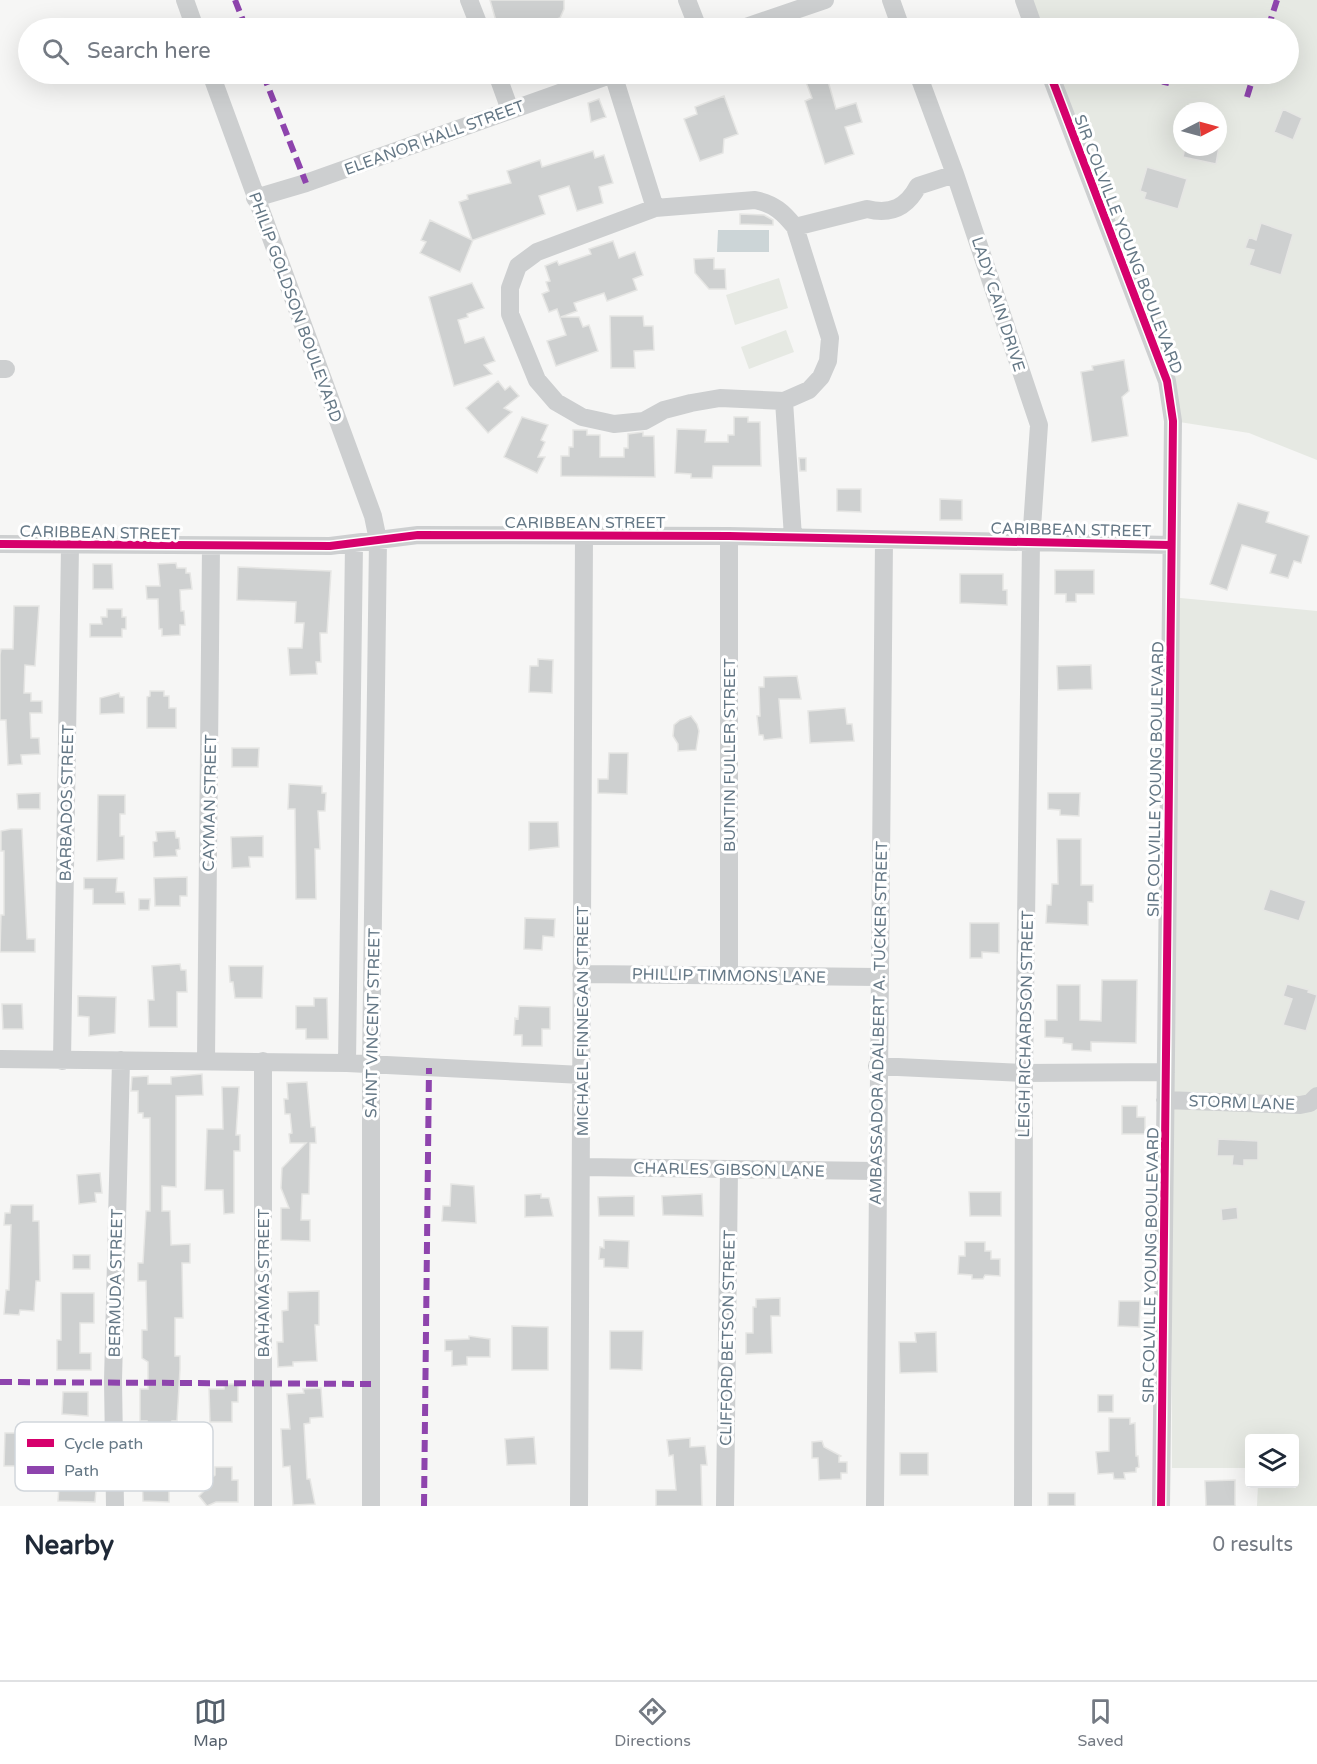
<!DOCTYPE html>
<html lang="en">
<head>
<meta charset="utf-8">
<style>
  body { margin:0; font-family:"Varela Round",sans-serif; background:#f2f2f3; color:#1f2937 }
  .controls { position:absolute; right:18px; bottom:18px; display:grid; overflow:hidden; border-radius:6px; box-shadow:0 6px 24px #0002 }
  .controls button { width:54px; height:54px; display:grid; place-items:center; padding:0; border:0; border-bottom:2px solid #e0e1e3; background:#fff; color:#1f2937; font:30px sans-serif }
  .compass { position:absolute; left:1173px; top:102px; width:54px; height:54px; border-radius:50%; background:#fff; box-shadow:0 6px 24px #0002; rotate:84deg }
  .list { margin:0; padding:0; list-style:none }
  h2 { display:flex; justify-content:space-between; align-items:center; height:78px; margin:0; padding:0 24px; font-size:26px }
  h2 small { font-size:20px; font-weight:400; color:#747a83 }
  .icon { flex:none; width:33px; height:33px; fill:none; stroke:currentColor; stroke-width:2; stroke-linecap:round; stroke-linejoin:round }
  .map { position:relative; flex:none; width:1317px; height:1506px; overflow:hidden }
  .search { position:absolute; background:#fff; box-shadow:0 6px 24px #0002; left:18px; right:18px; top:18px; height:66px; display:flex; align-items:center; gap:15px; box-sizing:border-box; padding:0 21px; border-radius:33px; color:#747a83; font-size:22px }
  .sheet { height:174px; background:#fff }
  nav { display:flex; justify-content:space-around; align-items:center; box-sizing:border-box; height:84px; border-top:2px solid #e0e1e3; background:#fff; font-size:16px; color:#747a83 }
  nav a { display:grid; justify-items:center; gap:3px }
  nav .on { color:#55606c }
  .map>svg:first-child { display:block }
  .green { fill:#e6e9e3; fill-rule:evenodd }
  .water { fill:#ccd5d7 }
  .building { fill:#ced0d0; stroke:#e6e6e4; stroke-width:1.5 }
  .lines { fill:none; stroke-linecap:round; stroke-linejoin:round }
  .minor { stroke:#cdcfd0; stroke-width:18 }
  .quiet { stroke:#8e44ad; stroke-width:6; stroke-dasharray:12 6; stroke-linecap:butt }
  .cycleway-casing { stroke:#fff; stroke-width:11 }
  .cycleway { stroke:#d6006c; stroke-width:8 }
  .labels { text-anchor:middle; stroke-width:6; stroke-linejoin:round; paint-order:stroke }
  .street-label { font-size:16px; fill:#657886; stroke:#fff }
  .key { fill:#fff; stroke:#d1d6db; stroke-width:1.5 }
  .key-label { font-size:16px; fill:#657886 }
</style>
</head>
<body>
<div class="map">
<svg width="1317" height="1506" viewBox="0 0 1317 1506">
  <rect width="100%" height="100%" fill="#f6f6f5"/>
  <path class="green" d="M 1025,0 L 1317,0 L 1317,460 L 1249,433 L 1173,421 L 1050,74 L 1288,74 L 1288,28 L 1035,28 ZM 1182,111 L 1218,111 L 1218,147 L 1182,147 Z
    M 779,278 L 788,308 L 735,325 L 726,295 Z
    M 786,330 L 794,352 L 749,369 L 741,347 Z
    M 1170,597 L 1317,611 L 1317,1506 L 1257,1506 L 1258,1484 L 1294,1484 L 1294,1438 L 1250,1438 L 1249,1468 L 1172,1468 Z"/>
  <path class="water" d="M 718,230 L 769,230 L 769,252 L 717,252 Z"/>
  <path class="building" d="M 490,0 L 564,0 L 564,9 L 560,18 L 526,28 L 498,28 Z
    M 803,74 L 826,74 L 836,109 L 856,103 L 862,122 L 845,127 L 854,154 L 825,164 L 805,101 L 812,98 Z
    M 724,96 L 738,134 L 724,139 L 723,153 L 700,161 L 684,119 L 697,114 L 695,107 Z
    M 599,99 L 606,117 L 591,122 L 588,103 Z
    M 1283,109 L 1302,118 L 1293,140 L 1274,132 Z
    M 1185,147 L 1219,147 L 1216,164 L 1183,157 Z
    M 593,151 L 595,158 L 604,155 L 613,183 L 599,187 L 603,203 L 577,211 L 569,186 L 539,196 L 545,214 L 473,240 L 460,272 L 420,253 L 426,242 L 421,240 L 430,220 L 472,240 L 459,202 L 468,199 L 467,195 L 511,183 L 507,171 L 540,160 L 542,167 Z
    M 1147,167 L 1187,179 L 1178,209 L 1144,199 L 1146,193 L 1140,191 Z
    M 740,214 L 764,215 L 773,220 L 773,225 L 740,224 Z
    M 1261,223 L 1293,234 L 1281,275 L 1249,265 L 1254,250 L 1245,248 L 1249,237 L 1256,240 Z
    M 613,241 L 619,258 L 635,252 L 643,275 L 633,279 L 637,290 L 607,301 L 604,293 L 574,303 L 577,311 L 561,317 L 579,317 L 583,327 L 589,325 L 598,351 L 556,366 L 547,341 L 566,335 L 557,309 L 549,312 L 542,294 L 549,291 L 546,282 L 550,281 L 545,266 L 557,261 L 559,265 L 591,254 L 589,249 Z
    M 714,258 L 714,269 L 725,269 L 726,289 L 709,289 L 695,273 L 694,259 Z
    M 472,283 L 484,308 L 467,314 L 468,317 L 458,320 L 465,343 L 484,337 L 495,361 L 484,365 L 492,374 L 454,386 L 429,297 Z
    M 610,316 L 643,316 L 644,326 L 653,326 L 654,350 L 634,351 L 635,368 L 611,368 Z
    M 1124,360 L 1129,391 L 1122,397 L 1128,436 L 1092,442 L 1081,372 L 1093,370 L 1092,366 Z
    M 498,381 L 505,390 L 510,386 L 519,396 L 504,408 L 512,412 L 488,433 L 466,408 Z
    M 522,417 L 548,425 L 541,440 L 545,442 L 538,457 L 545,457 L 537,473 L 504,457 Z
    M 734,417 L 748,417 L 748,422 L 760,422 L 761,466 L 713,466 L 712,478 L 691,478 L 691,474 L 675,473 L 677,429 L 706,430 L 705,442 L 728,442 L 728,435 L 734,435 Z
    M 573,430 L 587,430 L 587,435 L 600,435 L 600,457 L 624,457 L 624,448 L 628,448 L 628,434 L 643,432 L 643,436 L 654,436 L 655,477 L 561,476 L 561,456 L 569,456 L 569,447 L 573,447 Z
    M 799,458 L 806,458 L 806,471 L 800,471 Z
    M 837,489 L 861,489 L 861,512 L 837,511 Z
    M 940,499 L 962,500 L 962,520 L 940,520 Z
    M 1238,503 L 1269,512 L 1266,522 L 1309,536 L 1301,563 L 1294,561 L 1288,578 L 1270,573 L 1276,555 L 1242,545 L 1227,590 L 1210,584 Z
    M 176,563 L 177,568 L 186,568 L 186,573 L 190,573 L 192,589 L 180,590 L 181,611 L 184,611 L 185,625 L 180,625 L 180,635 L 162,636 L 162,629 L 159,629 L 158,599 L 147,599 L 146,586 L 160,586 L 158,564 Z
    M 93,564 L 112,564 L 113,589 L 93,589 Z
    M 238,567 L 331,571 L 327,633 L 320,633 L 321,662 L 316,662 L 317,674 L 290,675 L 288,648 L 302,648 L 304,623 L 295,623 L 296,602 L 237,600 Z
    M 1055,570 L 1094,570 L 1094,594 L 1076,594 L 1076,602 L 1066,602 L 1066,594 L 1055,594 Z
    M 960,574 L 1003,574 L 1003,590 L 1007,590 L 1007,605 L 960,603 Z
    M 14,606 L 39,606 L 35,666 L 25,665 L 24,693 L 31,693 L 31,701 L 42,701 L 42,713 L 30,713 L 31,738 L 39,738 L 40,754 L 21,755 L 22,764 L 8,765 L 6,720 L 0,720 L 0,655 L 1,649 L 13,649 Z
    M 107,609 L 122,609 L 122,617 L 126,617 L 126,629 L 122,629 L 122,637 L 90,637 L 90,624 L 102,624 L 101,617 L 107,617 Z
    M 538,659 L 553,660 L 552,693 L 529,692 L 530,666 L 538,666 Z
    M 1091,665 L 1092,689 L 1058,690 L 1057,666 Z
    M 797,676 L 801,699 L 779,699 L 782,738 L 764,740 L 763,735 L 759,735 L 757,716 L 760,716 L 759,687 L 764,687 L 764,677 Z
    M 150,691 L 164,691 L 164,696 L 169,696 L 169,708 L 176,708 L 176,728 L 147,728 L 147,697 L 150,696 Z
    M 119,693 L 120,697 L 124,697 L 124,713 L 100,714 L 100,698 Z
    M 845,708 L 847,724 L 852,724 L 854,741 L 810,743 L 808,711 Z
    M 691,716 L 697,724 L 699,731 L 696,750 L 678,751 L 678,744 L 673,736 L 674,725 L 680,720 Z
    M 232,748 L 259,748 L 258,767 L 232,767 Z
    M 609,753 L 628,753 L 627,794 L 598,793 L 598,779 L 608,779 Z
    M 289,784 L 322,786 L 322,793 L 326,793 L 325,811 L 318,811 L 320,849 L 315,849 L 316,899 L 296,899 L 295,809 L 288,809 Z
    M 40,793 L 40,809 L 18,809 L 17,794 Z
    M 1048,793 L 1080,793 L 1079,816 L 1060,815 L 1060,810 L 1048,809 Z
    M 98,795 L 125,795 L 125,814 L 120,814 L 120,836 L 124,836 L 124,859 L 97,861 Z
    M 529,822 L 558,822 L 559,847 L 529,850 Z
    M 11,829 L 22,829 L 27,939 L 35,939 L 35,952 L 0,952 L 1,915 L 4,915 L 4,851 L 1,851 L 1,831 Z
    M 175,831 L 176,838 L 179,838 L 180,849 L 176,850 L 177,856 L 154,857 L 153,842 L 157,841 L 156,832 Z
    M 263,836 L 263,857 L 249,857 L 250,867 L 232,868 L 231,837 Z
    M 1057,839 L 1081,839 L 1081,885 L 1093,885 L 1093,902 L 1088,902 L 1088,925 L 1046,923 L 1047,905 L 1051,905 L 1052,884 L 1058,884 Z
    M 187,877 L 187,896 L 180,896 L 180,906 L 155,906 L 154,878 Z
    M 84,878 L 117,878 L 116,892 L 124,892 L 125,904 L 93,904 L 93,889 L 84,889 Z
    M 1270,889 L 1306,901 L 1299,921 L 1263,910 Z
    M 139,899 L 150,899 L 149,910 L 139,910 Z
    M 525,918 L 555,919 L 554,937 L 543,936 L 542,950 L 524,949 Z
    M 970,923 L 999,923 L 999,953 L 982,952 L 982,958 L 970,958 Z
    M 180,964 L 181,970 L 186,970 L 187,992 L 177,992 L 177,1027 L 149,1027 L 148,1000 L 154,1000 L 152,966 Z
    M 229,966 L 263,966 L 262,998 L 235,998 L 233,982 L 230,982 Z
    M 1102,980 L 1137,980 L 1136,1043 L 1091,1042 L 1091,1051 L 1072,1050 L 1072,1044 L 1063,1043 L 1063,1038 L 1045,1037 L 1045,1020 L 1057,1020 L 1057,985 L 1080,985 L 1080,1020 L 1101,1021 Z
    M 1287,984 L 1309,990 L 1308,992 L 1317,995 L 1306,1031 L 1283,1025 L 1292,999 L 1283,996 Z
    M 78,996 L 116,997 L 115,1033 L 89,1036 L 89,1017 L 78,1016 Z
    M 314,998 L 327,998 L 328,1039 L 306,1039 L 306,1029 L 296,1029 L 296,1006 L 314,1006 Z
    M 2,1004 L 22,1004 L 23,1029 L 3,1029 Z
    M 519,1006 L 550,1007 L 550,1029 L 542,1029 L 542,1046 L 522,1046 L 522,1035 L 514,1035 L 515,1018 L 518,1019 Z
    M 202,1074 L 203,1095 L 176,1096 L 176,1187 L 162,1186 L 162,1211 L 170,1211 L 171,1245 L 190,1244 L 190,1263 L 182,1263 L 183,1318 L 175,1318 L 175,1356 L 180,1356 L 180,1369 L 177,1421 L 172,1421 L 172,1457 L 156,1457 L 156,1482 L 169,1483 L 169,1502 L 143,1501 L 141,1450 L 147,1450 L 147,1421 L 140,1421 L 140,1389 L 148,1389 L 148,1362 L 142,1358 L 142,1330 L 147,1330 L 146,1281 L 138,1281 L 138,1263 L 143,1263 L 146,1211 L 150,1211 L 150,1118 L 143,1118 L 143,1113 L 138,1113 L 138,1091 L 131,1091 L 132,1077 L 148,1076 L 148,1084 L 171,1084 L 171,1077 Z
    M 307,1082 L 311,1127 L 315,1127 L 316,1143 L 310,1143 L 309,1194 L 302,1194 L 301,1220 L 310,1220 L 310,1241 L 281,1240 L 281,1208 L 289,1208 L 281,1188 L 282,1168 L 306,1143 L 290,1143 L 289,1134 L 292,1133 L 290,1114 L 285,1114 L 284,1099 L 288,1099 L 287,1083 Z
    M 222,1087 L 239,1087 L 236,1135 L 240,1135 L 240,1151 L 234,1151 L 234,1213 L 224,1214 L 223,1190 L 205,1190 L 207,1129 L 223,1129 Z
    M 1122,1106 L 1137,1106 L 1137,1117 L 1145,1117 L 1145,1134 L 1122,1134 Z
    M 1218,1139 L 1258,1141 L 1258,1160 L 1244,1160 L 1244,1166 L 1232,1165 L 1233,1156 L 1217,1156 Z
    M 100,1173 L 102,1193 L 95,1193 L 96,1202 L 79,1204 L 77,1175 Z
    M 451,1184 L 474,1186 L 476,1223 L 442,1221 L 443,1206 L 450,1206 Z
    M 969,1192 L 1001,1192 L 1001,1216 L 970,1216 Z
    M 541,1194 L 541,1198 L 549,1198 L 553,1216 L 525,1217 L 525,1195 Z
    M 702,1194 L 703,1216 L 663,1215 L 662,1196 Z
    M 634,1196 L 634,1216 L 599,1216 L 598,1197 Z
    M 11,1205 L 33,1205 L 33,1221 L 39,1221 L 40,1281 L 36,1281 L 34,1311 L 20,1310 L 19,1315 L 4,1314 L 6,1290 L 9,1290 L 11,1225 L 4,1225 L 5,1213 L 10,1213 Z
    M 1237,1207 L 1238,1219 L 1222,1221 L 1221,1209 Z
    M 604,1240 L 629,1241 L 628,1268 L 604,1267 L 604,1259 L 599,1259 L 600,1247 L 604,1248 Z
    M 965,1242 L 985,1242 L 985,1251 L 991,1251 L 991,1259 L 1000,1259 L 1000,1276 L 985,1275 L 983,1279 L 972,1279 L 972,1275 L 958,1274 L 959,1256 L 965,1256 Z
    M 73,1255 L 90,1255 L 90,1269 L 73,1269 Z
    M 319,1291 L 319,1325 L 315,1325 L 317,1361 L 293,1362 L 293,1366 L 278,1367 L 277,1342 L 283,1342 L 282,1311 L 288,1310 L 288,1292 Z
    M 61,1293 L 94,1293 L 94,1323 L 80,1323 L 80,1353 L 91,1353 L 91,1370 L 57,1370 L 57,1340 L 61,1340 Z
    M 780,1298 L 780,1316 L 771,1316 L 772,1353 L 746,1354 L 746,1333 L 753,1333 L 753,1307 L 756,1307 L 756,1299 Z
    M 1119,1301 L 1140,1301 L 1139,1327 L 1118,1326 Z
    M 512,1326 L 548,1327 L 548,1370 L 512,1370 Z
    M 610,1331 L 643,1331 L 642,1370 L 610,1369 Z
    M 936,1332 L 937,1372 L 900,1373 L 899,1342 L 916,1342 L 915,1333 Z
    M 469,1336 L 490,1339 L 490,1357 L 467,1357 L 467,1365 L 452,1366 L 452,1351 L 445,1351 L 445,1340 L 469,1339 Z
    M 225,1384 L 238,1384 L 238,1402 L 232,1402 L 232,1422 L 210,1422 L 209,1389 L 224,1389 Z
    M 321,1388 L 323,1417 L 310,1418 L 310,1423 L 304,1424 L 307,1479 L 310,1479 L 315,1504 L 293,1505 L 290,1466 L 283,1467 L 281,1429 L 290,1429 L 287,1394 L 304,1393 L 303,1389 Z
    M 63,1392 L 88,1392 L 88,1416 L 62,1414 Z
    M 1098,1395 L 1113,1395 L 1113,1412 L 1098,1412 Z
    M 1109,1418 L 1130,1418 L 1130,1424 L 1135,1423 L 1136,1456 L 1138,1456 L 1139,1467 L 1136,1468 L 1136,1472 L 1124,1473 L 1125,1479 L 1114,1479 L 1113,1473 L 1098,1474 L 1096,1452 L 1109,1451 Z
    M 5,1433 L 31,1433 L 31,1436 L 79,1436 L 79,1439 L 83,1439 L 83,1452 L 79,1452 L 85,1477 L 101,1478 L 101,1489 L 96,1489 L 95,1502 L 58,1501 L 61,1455 L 26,1456 L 25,1466 L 4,1466 Z
    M 534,1437 L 536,1464 L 507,1465 L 505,1439 Z
    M 690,1438 L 690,1447 L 705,1446 L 707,1465 L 701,1465 L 702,1506 L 656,1506 L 656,1490 L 676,1490 L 673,1455 L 669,1456 L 667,1440 Z
    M 822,1441 L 824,1447 L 841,1456 L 839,1457 L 839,1462 L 847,1462 L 847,1473 L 841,1473 L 841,1479 L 819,1480 L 818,1458 L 812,1458 L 812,1442 Z
    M 900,1453 L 928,1453 L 928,1475 L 900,1475 Z
    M 215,1467 L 232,1467 L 232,1480 L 238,1480 L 238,1502 L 216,1502 L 207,1506 L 199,1496 L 204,1491 L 200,1486 L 215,1475 Z
    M 1235,1480 L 1235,1506 L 1206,1506 L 1205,1481 Z
    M 1048,1493 L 1075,1493 L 1075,1506 L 1048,1506 Z"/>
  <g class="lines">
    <path class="minor" d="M 185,0 L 195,28
      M 469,0 L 480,28
      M 687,0 L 698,28
      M 891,0 L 901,28
      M 1024,0 L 1034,28
      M 743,28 L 825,0
      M 211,74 L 373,516 L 378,540 L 371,1064 L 371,1506
      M 497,74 L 510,110
      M 613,74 L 655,208
      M 918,74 L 955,174 L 1039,425 L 1031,542 L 1024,1073 L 1023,1506
      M 1050,74 L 1167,381 L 1173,421 L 1161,1506
      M 255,198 L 306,183 L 613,74
      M 755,200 C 774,204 783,212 795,227 L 830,338 L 828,361 L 821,377 L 809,390 L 784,401 L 720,398 L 691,403 L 664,410 L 644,421 L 614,424 L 582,417 L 556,402 L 537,380 L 510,314 L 510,288 L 518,266 L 537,252 L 655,208 Z
      M 795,227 L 867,209 C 891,215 907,207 918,186 L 955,174
      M 0,369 L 6,369
      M 784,401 L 793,537
      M 0,544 L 330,546 L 418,535 L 729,536 L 1171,545
      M 581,974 L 878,977
      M 729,974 L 729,536
      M 0,1059 L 347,1063 L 582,1075
      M 206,1060 L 211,546
      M 62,1061 L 70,546
      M 347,1063 L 354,544
      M 877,1066 L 1024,1073 L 1166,1072
      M 1165,1100 L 1300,1105 L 1310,1103 L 1317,1096
      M 583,1167 L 876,1171
      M 115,1506 L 113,1381 L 121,1060
      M 263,1506 L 263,1061
      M 579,1506 L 584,536
      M 725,1506 L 729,1169
      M 875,1506 L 884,540"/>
    <path class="quiet" d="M 235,0 L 246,28
      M 1268,28 L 1277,0
      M 263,74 L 306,183
      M 1127,74 L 1169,83
      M 1247,97 L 1254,74
      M 0,1382 L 371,1384
      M 424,1506 L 429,1068"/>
    <defs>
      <path id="cycleway" d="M 1050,74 L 1167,381 L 1173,421 L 1161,1506
        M 0,544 L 330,546 L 418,535 L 729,536 L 1171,545"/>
    </defs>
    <use href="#cycleway" class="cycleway-casing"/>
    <use href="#cycleway" class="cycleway"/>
  </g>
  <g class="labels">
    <g class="street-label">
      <text transform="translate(434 137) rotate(-20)" y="6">ELEANOR HALL STREET</text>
      <text transform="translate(1129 244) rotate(69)" y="6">SIR COLVILLE YOUNG BOULEVARD</text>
      <text transform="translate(999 304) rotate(72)" y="6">LADY CAIN DRIVE</text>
      <text transform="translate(296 307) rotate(70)" y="6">PHILIP GOLDSON BOULEVARD</text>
      <text x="585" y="528">CARIBBEAN STREET</text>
      <text transform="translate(1071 529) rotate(1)" y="6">CARIBBEAN STREET</text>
      <text transform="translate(100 532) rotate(1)" y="6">CARIBBEAN STREET</text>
      <text transform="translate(729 755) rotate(-90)" y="6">BUNTIN FULLER STREET</text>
      <text transform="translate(1155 779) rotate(-89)" y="6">SIR COLVILLE YOUNG BOULEVARD</text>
      <text transform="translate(66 803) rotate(-89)" y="6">BARBADOS STREET</text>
      <text transform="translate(209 803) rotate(-89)" y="6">CAYMAN STREET</text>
      <text transform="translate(729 975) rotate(1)" y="6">PHILLIP TIMMONS LANE</text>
      <text transform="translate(582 1021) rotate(-90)" y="6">MICHAEL FINNEGAN STREET</text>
      <text transform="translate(372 1023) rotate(-89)" y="6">SAINT VINCENT STREET</text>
      <text transform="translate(878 1023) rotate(-89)" y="6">AMBASSADOR ADALBERT A. TUCKER STREET</text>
      <text transform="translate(1025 1024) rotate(-89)" y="6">LEIGH RICHARDSON STREET</text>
      <text transform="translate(1242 1102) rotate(2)" y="6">STORM LANE</text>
      <text transform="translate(729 1169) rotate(1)" y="6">CHARLES GIBSON LANE</text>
      <text transform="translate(1150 1265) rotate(-89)" y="6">SIR COLVILLE YOUNG BOULEVARD</text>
      <text transform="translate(115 1283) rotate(-89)" y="6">BERMUDA STREET</text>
      <text transform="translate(263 1283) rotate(-90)" y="6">BAHAMAS STREET</text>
      <text transform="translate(727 1338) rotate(-89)" y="6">CLIFFORD BETSON STREET</text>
    </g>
  </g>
  <rect x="15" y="1422" width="198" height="69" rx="9" class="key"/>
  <rect x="27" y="1439" width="27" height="8" fill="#d6006c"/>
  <rect x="27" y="1466" width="27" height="8" fill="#8e44ad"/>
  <g class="key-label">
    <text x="64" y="1449">Cycle path</text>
    <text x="64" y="1476">Path</text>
  </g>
</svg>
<div class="controls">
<button><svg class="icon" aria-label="layers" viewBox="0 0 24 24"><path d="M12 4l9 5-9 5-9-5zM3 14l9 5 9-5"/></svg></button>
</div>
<svg class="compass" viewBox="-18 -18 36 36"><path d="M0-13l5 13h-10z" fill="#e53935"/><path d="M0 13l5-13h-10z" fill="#747a83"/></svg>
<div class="search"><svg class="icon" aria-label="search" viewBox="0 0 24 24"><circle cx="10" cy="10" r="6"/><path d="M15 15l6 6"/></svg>Search here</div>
</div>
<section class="sheet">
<h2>Nearby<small>0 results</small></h2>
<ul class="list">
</ul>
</section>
<nav>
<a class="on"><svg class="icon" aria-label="map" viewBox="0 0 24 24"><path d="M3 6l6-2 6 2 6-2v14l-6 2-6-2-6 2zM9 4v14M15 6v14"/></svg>Map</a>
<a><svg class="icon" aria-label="directions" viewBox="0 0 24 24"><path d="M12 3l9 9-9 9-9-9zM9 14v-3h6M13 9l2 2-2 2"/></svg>Directions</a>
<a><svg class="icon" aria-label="saved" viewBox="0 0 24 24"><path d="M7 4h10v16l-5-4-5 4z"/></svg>Saved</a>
</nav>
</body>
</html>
